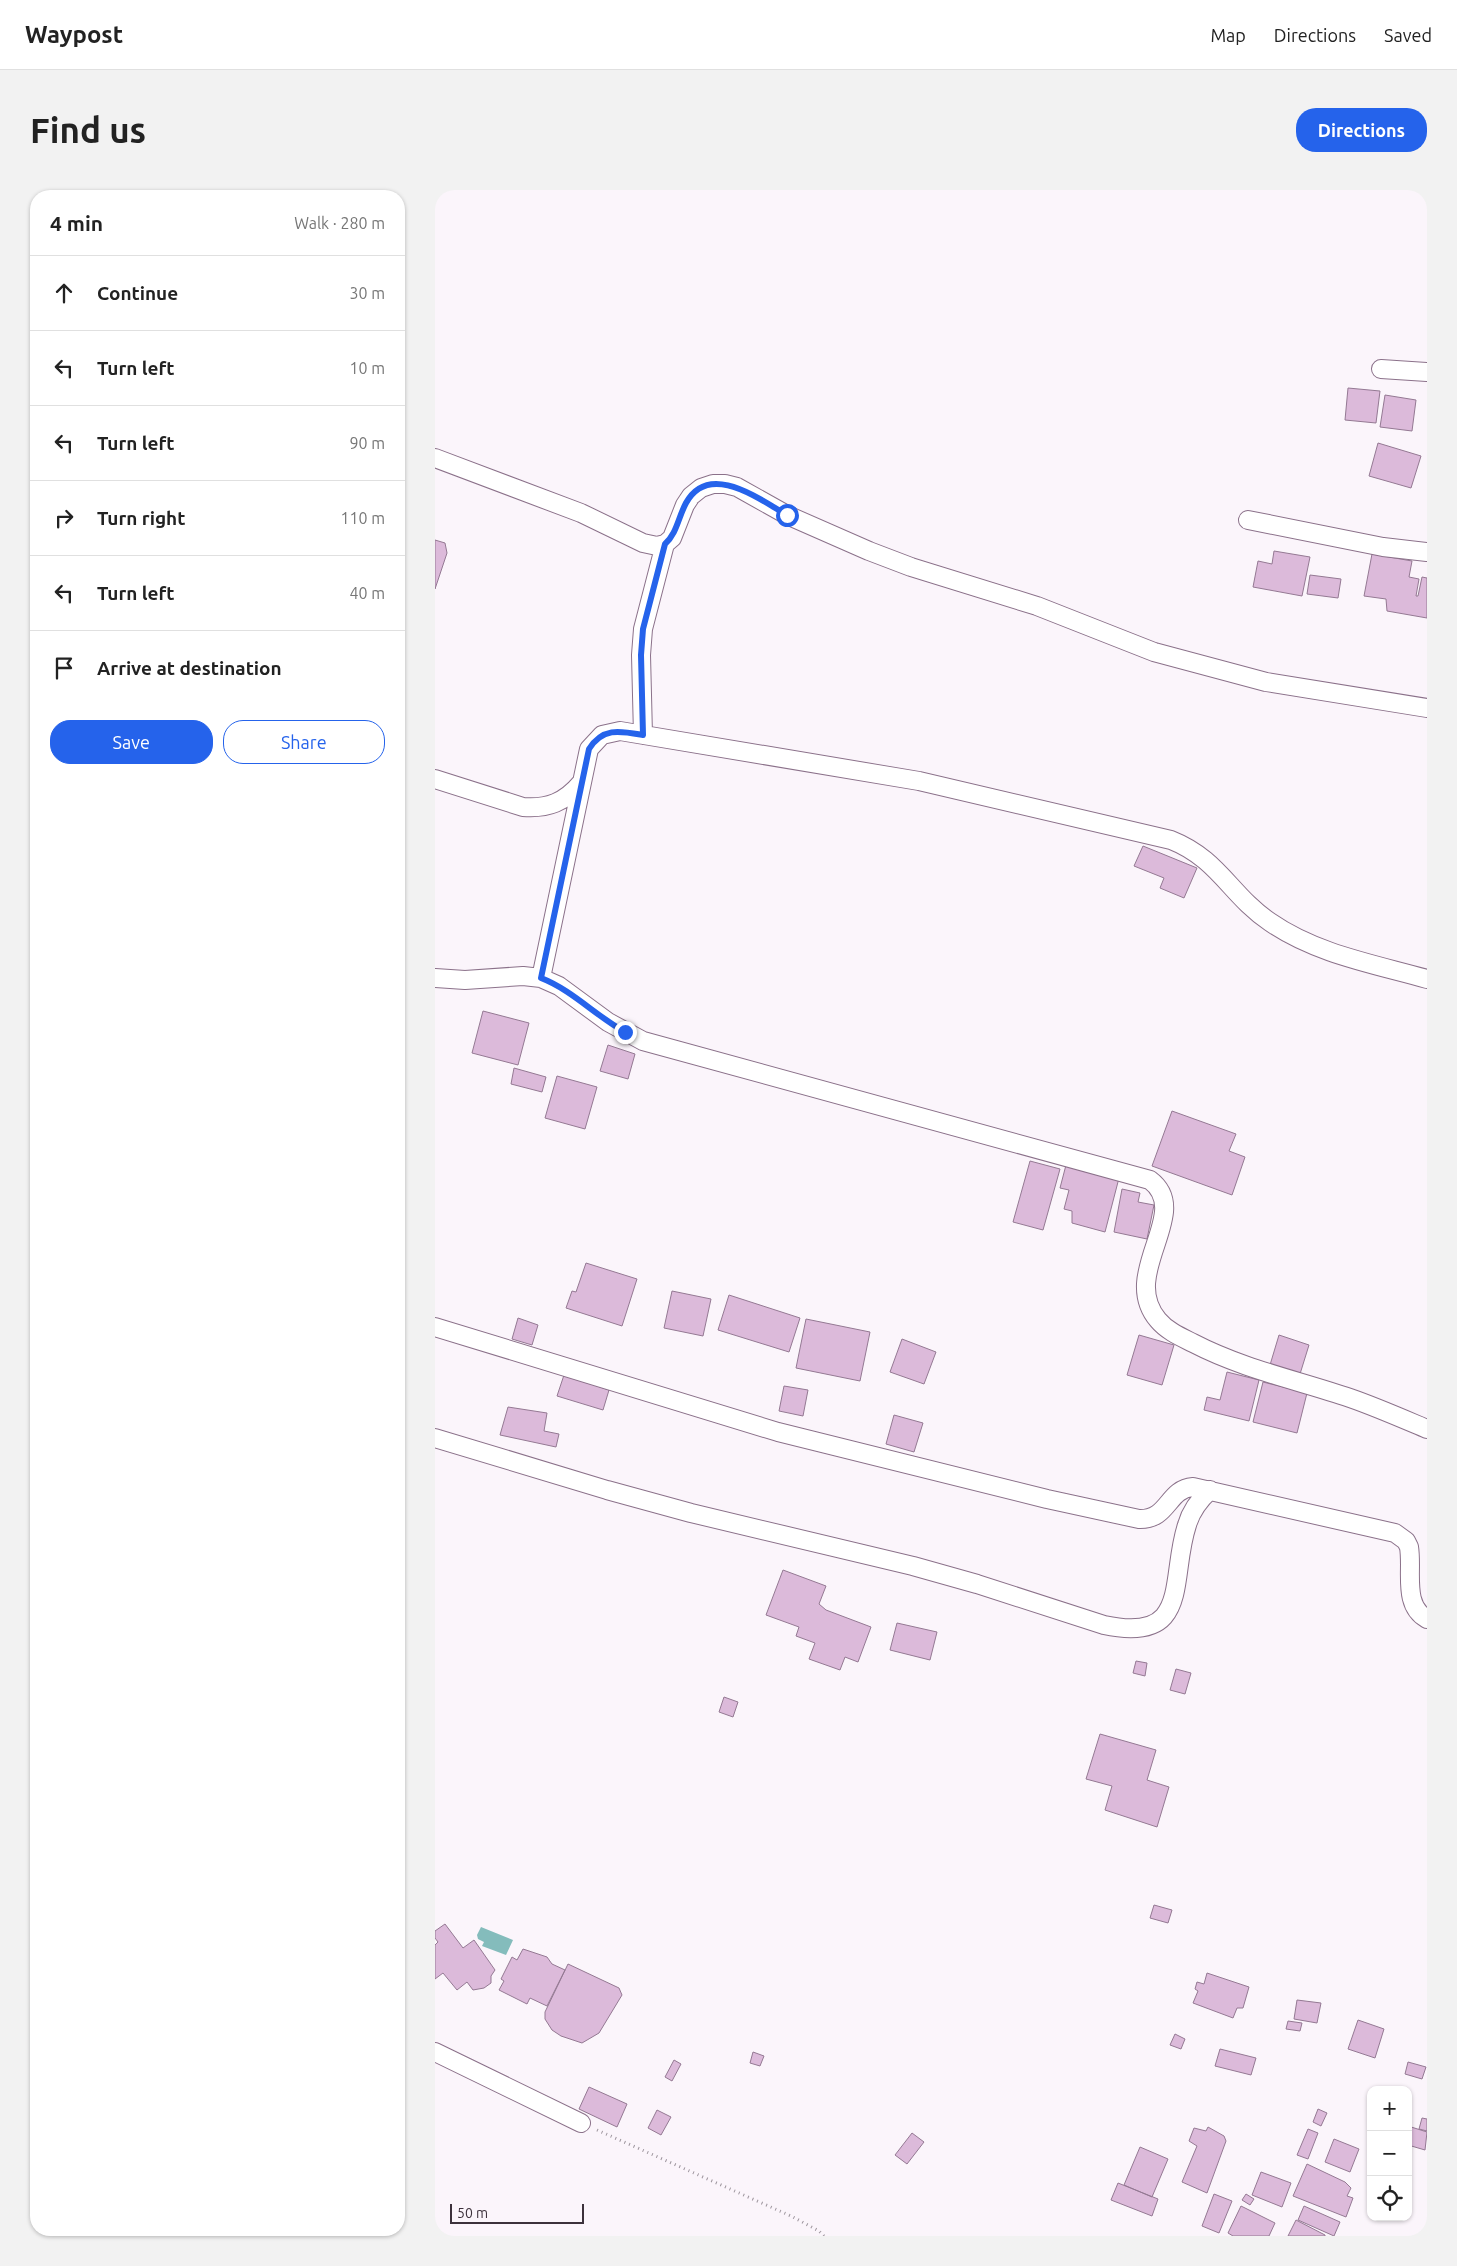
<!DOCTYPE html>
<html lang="en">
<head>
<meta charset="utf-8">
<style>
  body { margin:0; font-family:Ubuntu,sans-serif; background:#f2f2f2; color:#222 }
  .controls { position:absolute; right:15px; bottom:15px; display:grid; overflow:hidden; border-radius:10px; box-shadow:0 1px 4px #0004 }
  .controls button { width:45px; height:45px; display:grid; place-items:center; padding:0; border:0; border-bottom:1px solid #e0e0e0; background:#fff; color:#222; font:25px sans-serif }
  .scale { position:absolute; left:15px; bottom:12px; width:134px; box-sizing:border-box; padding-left:5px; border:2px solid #3c313b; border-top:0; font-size:14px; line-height:18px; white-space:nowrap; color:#3c313b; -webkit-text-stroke:4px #fbf5fb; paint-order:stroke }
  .stop { position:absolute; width:15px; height:15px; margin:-11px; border:4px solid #2563eb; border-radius:50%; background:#fff }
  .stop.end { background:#2563eb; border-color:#fff; box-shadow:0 1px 5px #0008 }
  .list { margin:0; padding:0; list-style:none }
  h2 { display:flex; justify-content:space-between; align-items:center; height:65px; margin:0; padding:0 20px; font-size:21px }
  h2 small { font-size:16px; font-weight:400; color:#767676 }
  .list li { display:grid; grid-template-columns:32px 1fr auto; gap:15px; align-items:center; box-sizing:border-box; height:75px; padding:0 20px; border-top:1px solid #e0e0e0 }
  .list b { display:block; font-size:19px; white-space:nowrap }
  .list em { font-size:16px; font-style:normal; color:#767676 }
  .actions { display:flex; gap:10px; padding:15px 20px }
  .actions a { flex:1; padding:11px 0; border:1px solid #2563eb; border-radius:20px; text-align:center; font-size:18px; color:#2563eb }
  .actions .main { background:#2563eb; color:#fff }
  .icon { flex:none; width:28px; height:28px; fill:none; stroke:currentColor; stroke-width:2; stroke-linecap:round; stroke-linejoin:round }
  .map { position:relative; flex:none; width:992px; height:2046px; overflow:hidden; border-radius:20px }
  header { display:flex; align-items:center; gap:30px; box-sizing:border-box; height:70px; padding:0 25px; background:#fff; border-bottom:1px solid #e0e0e0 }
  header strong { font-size:24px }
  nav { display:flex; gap:28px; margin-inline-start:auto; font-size:18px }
  .intro { display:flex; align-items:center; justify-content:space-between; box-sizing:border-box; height:120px; padding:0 30px }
  h1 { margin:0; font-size:35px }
  .button { padding:12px 22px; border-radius:20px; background:#2563eb; color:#fff; font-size:18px; font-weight:700 }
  main { display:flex; gap:30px; padding:0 30px }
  aside { flex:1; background:#fff; border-radius:20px; box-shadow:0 1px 4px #0004 }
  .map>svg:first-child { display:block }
  .water { fill:#84bcbc }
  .building { fill:#dcbada; stroke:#947993 }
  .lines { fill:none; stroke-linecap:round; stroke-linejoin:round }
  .street-casing { stroke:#8b718a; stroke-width:20 }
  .path { stroke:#9c949c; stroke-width:3; stroke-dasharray:1 4; stroke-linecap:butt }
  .street { stroke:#fff; stroke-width:18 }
  .route { stroke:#2563eb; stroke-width:6 }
</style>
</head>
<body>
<header>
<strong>Waypost</strong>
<nav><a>Map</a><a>Directions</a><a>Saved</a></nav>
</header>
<div class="intro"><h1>Find us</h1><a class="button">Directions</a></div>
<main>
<aside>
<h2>4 min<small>Walk · 280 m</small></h2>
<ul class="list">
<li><svg class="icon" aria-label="ahead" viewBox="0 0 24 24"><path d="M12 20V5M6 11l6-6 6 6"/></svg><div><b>Continue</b></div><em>30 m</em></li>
<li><svg class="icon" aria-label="left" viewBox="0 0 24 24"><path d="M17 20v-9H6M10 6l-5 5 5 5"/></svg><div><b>Turn left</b></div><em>10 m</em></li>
<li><svg class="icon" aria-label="left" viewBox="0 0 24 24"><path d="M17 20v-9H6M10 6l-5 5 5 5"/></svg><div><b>Turn left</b></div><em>90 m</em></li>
<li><svg class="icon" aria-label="right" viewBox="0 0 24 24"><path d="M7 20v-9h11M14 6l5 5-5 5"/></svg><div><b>Turn right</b></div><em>110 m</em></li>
<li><svg class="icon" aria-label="left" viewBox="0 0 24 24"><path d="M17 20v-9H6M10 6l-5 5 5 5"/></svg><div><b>Turn left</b></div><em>40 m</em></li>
<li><svg class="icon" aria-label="arrive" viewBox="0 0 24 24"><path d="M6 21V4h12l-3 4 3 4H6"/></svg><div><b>Arrive at destination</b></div></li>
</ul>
<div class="actions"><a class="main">Save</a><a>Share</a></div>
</aside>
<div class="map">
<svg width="992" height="2046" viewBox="0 0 992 2046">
  <rect width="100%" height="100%" fill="#fbf5fb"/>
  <path class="water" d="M 46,1737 L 78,1750 L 71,1765 L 47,1756 L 49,1752 L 43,1749 L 42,1745 Z"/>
  <path class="building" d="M 913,198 L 945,201 L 941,233 L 910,230 Z
    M 950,205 L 981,210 L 977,241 L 945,237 Z
    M 943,253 L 986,266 L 976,298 L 934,286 Z
    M 0,350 L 10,353 L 12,363 L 0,399 Z
    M 839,361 L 875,367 L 867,406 L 818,397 L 823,371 L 837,374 Z
    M 937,364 L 977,371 L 974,387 L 984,389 L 981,406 L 983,406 L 987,387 L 992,388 L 992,428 L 952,421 L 951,409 L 929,406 Z
    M 875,385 L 906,389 L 903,408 L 872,404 Z
    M 708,656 L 762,678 L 749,708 L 725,698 L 729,688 L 699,676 Z
    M 48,821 L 94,833 L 83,875 L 37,863 Z
    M 173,855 L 200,864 L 193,889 L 165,881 Z
    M 79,878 L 111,887 L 107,902 L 76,894 Z
    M 122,886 L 162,897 L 150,939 L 110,928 Z
    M 737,921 L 801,944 L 794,961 L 810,967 L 797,1005 L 717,976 Z
    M 595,971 L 625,979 L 608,1040 L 578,1032 Z
    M 631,975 L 684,988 L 670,1042 L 637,1033 L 637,1021 L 629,1019 L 634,1000 L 625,998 Z
    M 687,999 L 705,1003 L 703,1012 L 719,1015 L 712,1049 L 679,1042 Z
    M 151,1073 L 202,1089 L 187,1136 L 131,1118 L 137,1101 L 141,1102 Z
    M 237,1101 L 276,1109 L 268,1146 L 229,1138 Z
    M 294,1105 L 365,1128 L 354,1162 L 283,1140 Z
    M 83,1128 L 103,1135 L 97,1155 L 77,1149 Z
    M 371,1129 L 435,1142 L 425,1191 L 361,1178 Z
    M 704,1145 L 739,1155 L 727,1195 L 692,1185 Z
    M 844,1145 L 874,1155 L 865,1184 L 835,1175 Z
    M 467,1149 L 501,1162 L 489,1194 L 455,1182 Z
    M 792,1182 L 824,1190 L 814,1231 L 769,1220 L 772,1207 L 785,1210 Z
    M 129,1185 L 174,1200 L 168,1220 L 122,1206 Z
    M 828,1192 L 872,1203 L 862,1243 L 818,1232 Z
    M 349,1196 L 373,1200 L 368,1226 L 344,1221 Z
    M 73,1217 L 112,1223 L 109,1241 L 124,1244 L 121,1257 L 65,1245 Z
    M 459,1225 L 488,1233 L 479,1262 L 451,1254 Z
    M 348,1380 L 391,1396 L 384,1414 L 391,1420 L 436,1437 L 423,1472 L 410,1467 L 405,1480 L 374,1469 L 380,1453 L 361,1446 L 364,1437 L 331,1425 Z
    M 462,1433 L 502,1442 L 495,1470 L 455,1460 Z
    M 701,1471 L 712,1473 L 710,1486 L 698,1483 Z
    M 741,1479 L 756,1483 L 750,1504 L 735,1500 Z
    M 289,1507 L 303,1512 L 298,1527 L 284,1522 Z
    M 665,1544 L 721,1560 L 712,1590 L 734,1597 L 722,1637 L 670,1620 L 677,1596 L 651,1589 Z
    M 719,1715 L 737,1720 L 733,1733 L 715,1728 Z
    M 10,1734 L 28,1758 L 39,1750 L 60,1780 L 56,1786 L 56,1793 L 49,1798 L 38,1800 L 32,1792 L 22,1800 L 8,1783 L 0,1789 L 0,1755 L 3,1752 L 0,1748 L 0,1741 Z
    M 88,1759 L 112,1767 L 117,1774 L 130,1780 L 112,1816 L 95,1808 L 92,1814 L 64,1800 L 69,1791 L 66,1789 L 77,1767 L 82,1770 Z
    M 133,1774 L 184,1798 L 187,1805 L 164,1843 L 147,1853 L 126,1846 L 117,1840 L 110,1829 L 110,1822 Z
    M 772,1783 L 814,1797 L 808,1818 L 802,1818 L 798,1828 L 758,1813 L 763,1801 L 760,1799 L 762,1792 L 769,1794 Z
    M 862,1810 L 886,1813 L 882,1833 L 859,1829 Z
    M 923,1830 L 949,1839 L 940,1868 L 913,1859 Z
    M 853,1831 L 867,1833 L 865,1841 L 851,1839 Z
    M 740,1844 L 750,1849 L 746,1859 L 735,1855 Z
    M 785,1859 L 821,1868 L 816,1885 L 780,1876 Z
    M 318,1862 L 329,1866 L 325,1876 L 315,1873 Z
    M 239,1870 L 246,1874 L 237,1891 L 230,1887 Z
    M 973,1872 L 991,1877 L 987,1889 L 970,1884 Z
    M 154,1897 L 192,1914 L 182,1937 L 144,1919 Z
    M 883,1919 L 892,1923 L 886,1936 L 878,1932 Z
    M 222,1920 L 236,1927 L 226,1945 L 213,1938 Z
    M 987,1928 L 992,1929 L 992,1941 L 984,1939 Z
    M 973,1936 L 992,1942 L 990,1960 L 973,1955 Z
    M 773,1937 L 789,1946 L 791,1951 L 772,2003 L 747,1992 L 762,1956 L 754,1951 L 759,1938 L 771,1941 Z
    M 873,1939 L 883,1943 L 873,1969 L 862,1965 Z
    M 477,1943 L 489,1952 L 472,1974 L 460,1965 Z
    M 899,1949 L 924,1959 L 915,1982 L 890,1972 Z
    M 705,1957 L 733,1969 L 717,2007 L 689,1995 Z
    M 872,1974 L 910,1992 L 916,1998 L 912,2006 L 918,2008 L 911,2027 L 858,2006 Z
    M 826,1982 L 856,1993 L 847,2017 L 817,2005 Z
    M 683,1993 L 723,2009 L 717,2026 L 676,2010 Z
    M 779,2004 L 797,2011 L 784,2043 L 767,2036 Z
    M 811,2004 L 819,2009 L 815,2015 L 807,2010 Z
    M 806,2016 L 840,2033 L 834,2046 L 798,2046 L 793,2043 Z
    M 869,2016 L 905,2032 L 899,2046 L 863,2030 Z
    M 861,2030 L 890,2045 L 890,2046 L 853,2046 Z"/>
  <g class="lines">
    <defs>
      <path id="street" d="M 946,179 L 992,182
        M 0,268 L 146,323 L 208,353 L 222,356 L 230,354 L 237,348 L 250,315 L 256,306 L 266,298 L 278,294 L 290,294 L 302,297 L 352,325 L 434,361 L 476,377 L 602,416 L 719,462 L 831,492 L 992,518
        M 813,330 L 948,357 L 992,362
        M 208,545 L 206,465 L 208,439 L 230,354
        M 0,589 L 88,617 C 113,619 130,612 146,593
        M 0,788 L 30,790 L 88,786 L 106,788 L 124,796 L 173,832 L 208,851 L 715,990 C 759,1023 683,1083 723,1130 C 732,1141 746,1147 758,1153 C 808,1179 862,1190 915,1208 C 941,1217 966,1228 992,1239
        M 106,788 L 154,559 L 167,545 L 185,541 L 484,591 L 736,650 C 784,669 795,705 835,732 C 881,764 939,774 992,789
        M 0,1137 L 343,1242 L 612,1309 L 704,1329 C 734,1330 732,1299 758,1297 L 960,1343 L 971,1351 L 974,1357 C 978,1381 967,1415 992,1429
        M 0,1248 L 172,1300 L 256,1323 L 478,1376 L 542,1394 L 669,1435 C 757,1454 734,1389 752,1335 C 756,1321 764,1310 775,1300
        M 0,1862 L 146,1933"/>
    </defs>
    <use href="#street" class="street-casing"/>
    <path class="path" d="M 162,1940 L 356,2026 L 384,2041 L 389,2046"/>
    <use href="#street" class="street"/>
  </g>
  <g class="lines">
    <path class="route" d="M 190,842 C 161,826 137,800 106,788 L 154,559 C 168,537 185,541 208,545 L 206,465 L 208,439 L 230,354 C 242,343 243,328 251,313 C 274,271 324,309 352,325"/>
  </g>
</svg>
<div class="controls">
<button>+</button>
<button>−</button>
<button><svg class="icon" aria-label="locate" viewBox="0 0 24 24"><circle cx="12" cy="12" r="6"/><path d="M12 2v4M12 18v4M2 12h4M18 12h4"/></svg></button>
</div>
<div class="scale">50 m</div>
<div class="stop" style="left:352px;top:325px"></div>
<div class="stop end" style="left:190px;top:842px"></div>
</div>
</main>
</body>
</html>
